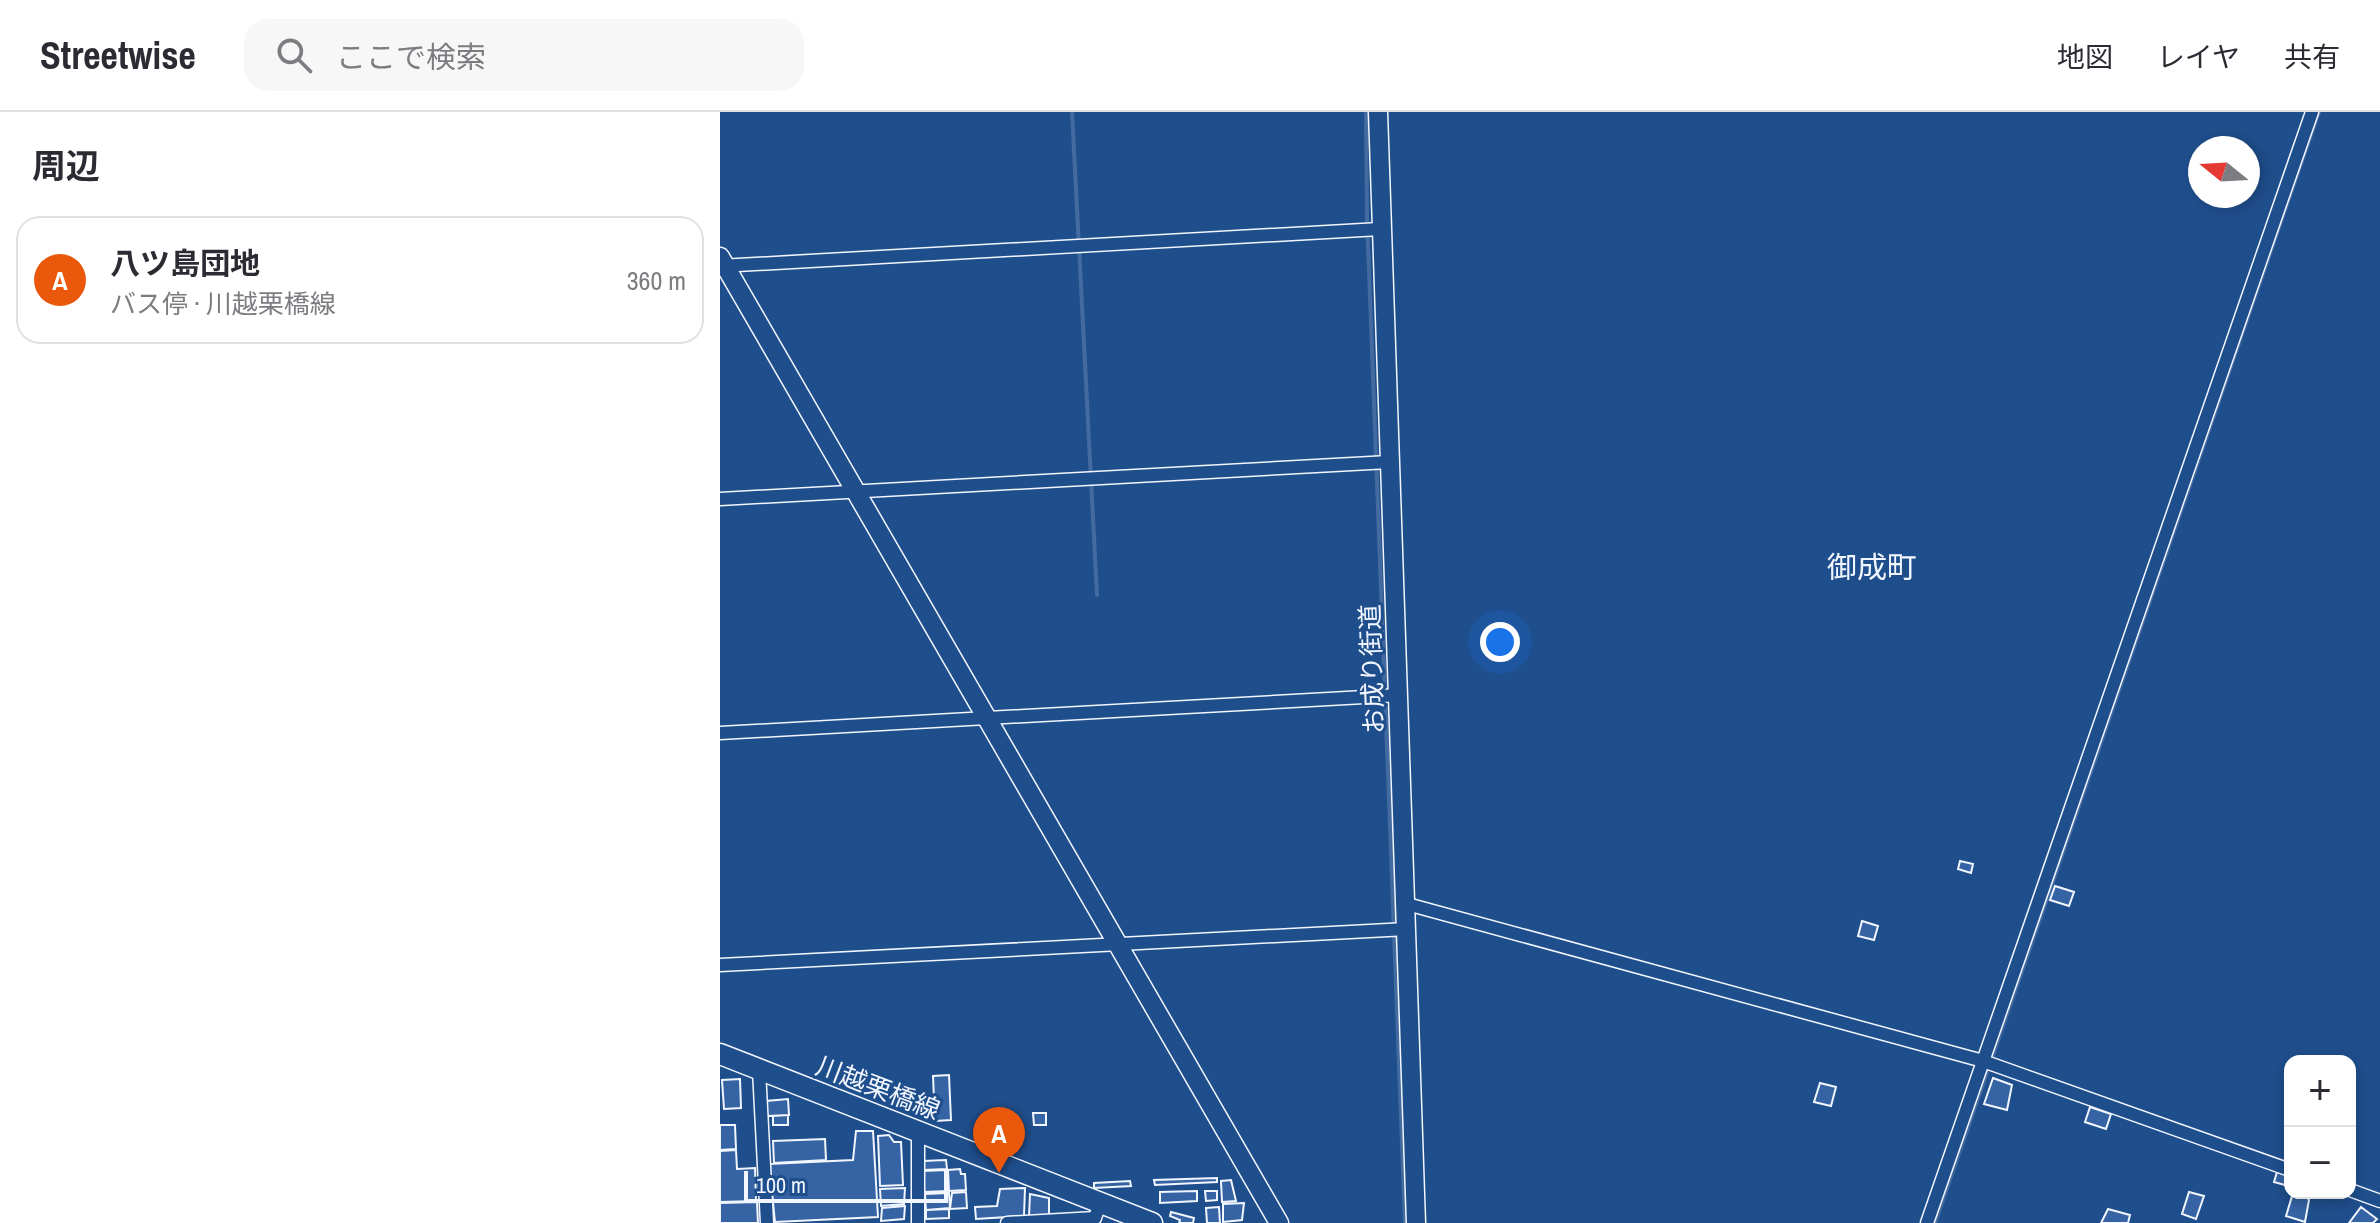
<!DOCTYPE html>
<html lang="ja">
<head>
<meta charset="utf-8">
<style>
  body { margin:0; font-family:"Archivo Narrow","Noto Sans JP",sans-serif; background:#f7f7f7; color:#2b2b33 }
  .controls { position:absolute; right:24px; bottom:24px; display:grid; overflow:hidden; border-radius:16px; box-shadow:0 4px 12px #0003 }
  .controls button { width:72px; height:72px; display:grid; place-items:center; padding:0; border:0; border-bottom:2px solid #e1e1e2; background:#fff; color:#2b2b33; font:40px sans-serif }
  .compass { position:absolute; left:1468px; top:24px; width:72px; height:72px; border-radius:50%; background:#fff; box-shadow:0 4px 12px #0003; rotate:288deg }
  .scale { position:absolute; left:24px; bottom:20px; width:204px; box-sizing:border-box; padding-left:8px; border:4px solid #f2f6ff; border-top:0; font-size:22px; line-height:28px; white-space:nowrap; color:#f2f6ff; -webkit-text-stroke:6px #1f4e8c; paint-order:stroke }
  .you { position:absolute; left:780px; top:530px; width:28px; height:28px; margin:-20px; border:6px solid #fff; border-radius:50%; background:#1a73e8; box-shadow:0 0 0 12px #1a73e833 }
  .badge { display:grid; place-items:center; width:52px; height:52px; border-radius:50%; background:#ea580c; color:#fff; font-size:26px; font-weight:700 }
  .pin { position:absolute; translate:-50% -66px; filter:drop-shadow(0 2px 4px #0008) }
  .pin::after { content:''; position:absolute; top:42px; width:28px; height:24px; background:inherit; clip-path:polygon(0 0,100% 0,50% 100%) }
  .list { margin:0; padding:0; list-style:none }
  h2 { display:flex; justify-content:space-between; align-items:center; height:104px; margin:0; padding:0 32px; font-size:34px }
  h2 small { font-size:26px; font-weight:400; color:#7c7c81 }
  .list li { display:grid; grid-template-columns:52px 1fr auto; gap:24px; align-items:center; box-sizing:border-box; height:128px; margin:0 16px 16px; padding:0 16px; border:2px solid #e1e1e2; border-radius:24px }
  .list b { display:block; font-size:30px; white-space:nowrap }
  .list p { margin:0; font-size:26px; white-space:nowrap; color:#7c7c81 }
  .list em { font-size:26px; font-style:normal; color:#7c7c81 }
  .icon { flex:none; width:44px; height:44px; fill:none; stroke:currentColor; stroke-width:2; stroke-linecap:round; stroke-linejoin:round }
  .map { position:relative; flex:none; width:1660px; height:1111px; overflow:hidden }
  header { display:flex; align-items:center; gap:48px; box-sizing:border-box; height:112px; padding:0 40px; background:#fff; border-bottom:2px solid #e1e1e2 }
  header strong { font-size:38px }
  nav { display:flex; gap:44px; margin-inline-start:auto; font-size:28px }
  .search { width:560px; height:72px; background:#f7f7f7; display:flex; align-items:center; gap:20px; box-sizing:border-box; padding:0 28px; border-radius:24px; color:#7c7c81; font-size:30px }
  main { display:flex }
  aside { flex:1; background:#fff }
  .map>svg:first-child { display:block }
  .lines { fill:none; stroke-linecap:round; stroke-linejoin:round }
  .stream { stroke:#446ba0; stroke-width:4 }
  .building { fill:#3563a3; stroke:#f2f6ff; stroke-width:2 }
  .street-casing { stroke:#f2f6ff; stroke-width:15 }
  .secondary-casing { stroke:#f2f6ff; stroke-width:21 }
  .primary-casing { stroke:#f2f6ff; stroke-width:23 }
  .street { stroke:#1f4e8c; stroke-width:12 }
  .secondary { stroke:#1f4e8c; stroke-width:18 }
  .primary { stroke:#1f4e8c; stroke-width:20 }
  .labels { text-anchor:middle; stroke-width:6; stroke-linejoin:round; paint-order:stroke }
  .street-label { font-size:26px; fill:#f2f6ff; stroke:#1f4e8c }
  .quarter-label { font-size:30px; fill:#f2f6ff; stroke:#1f4e8c }
</style>
</head>
<body>
<header>
<strong>Streetwise</strong>
<div class="search"><svg class="icon" aria-label="search" viewBox="0 0 24 24"><circle cx="10" cy="10" r="6"/><path d="M15 15l6 6"/></svg>ここで検索</div>
<nav><a>地図</a><a>レイヤ</a><a>共有</a></nav>
</header>
<main>
<aside>
<h2>周辺<small></small></h2>
<ul class="list">
<li><span class="badge">A</span><div><b>八ツ島団地</b><p>バス停 · 川越栗橋線</p></div><em>360 m</em></li>
</ul>
</aside>
<div class="map">
<svg width="1660" height="1111" viewBox="0 0 1660 1111">
  <rect width="100%" height="100%" fill="#1f4e8c"/>
  <g class="lines">
    <path class="stream" d="M 352,0 L 377,483
      M 646,0 L 647,106 L 685,1111
      M 1215,1111 L 1599,0"/>
  </g>
  <path class="building" d="M 1240,749 L 1253,752 L 1251,761 L 1238,757 Z
    M 1335,774 L 1354,780 L 1349,794 L 1330,788 Z
    M 1142,809 L 1158,814 L 1154,828 L 1138,824 Z
    M 229,963 L 231,1008 L 215,1009 L 213,964 Z
    M 1273,966 L 1292,973 L 1287,998 L 1264,992 Z
    M 20,967 L 21,996 L 4,997 L 2,968 Z
    M 1100,971 L 1116,975 L 1111,994 L 1094,990 Z
    M 68,987 L 69,1003 L 47,1004 L 46,989 Z
    M 1370,995 L 1391,1002 L 1386,1017 L 1365,1010 Z
    M 313,1001 L 326,1001 L 326,1013 L 314,1013 Z
    M 68,1003 L 68,1013 L 53,1013 L 53,1004 Z
    M 0,1013 L 15,1013 L 16,1037 L 0,1038 Z
    M 136,1019 L 153,1019 L 158,1105 L 55,1110 L 49,1052 L 133,1048 Z
    M 169,1023 L 174,1030 L 181,1030 L 183,1073 L 160,1074 L 158,1024 Z
    M 105,1027 L 106,1048 L 54,1051 L 53,1029 Z
    M 16,1038 L 17,1057 L 35,1056 L 36,1089 L 0,1090 L 0,1039 Z
    M 226,1048 L 227,1057 L 203,1058 L 203,1049 Z
    M 240,1057 L 241,1062 L 245,1062 L 246,1078 L 229,1079 L 228,1058 Z
    M 227,1058 L 228,1079 L 204,1080 L 203,1059 Z
    M 1557,1060 L 1568,1064 L 1565,1073 L 1554,1070 Z
    M 497,1066 L 497,1070 L 435,1073 L 434,1068 Z
    M 511,1068 L 516,1089 L 502,1090 L 501,1069 Z
    M 410,1069 L 411,1074 L 374,1076 L 374,1071 Z
    M 185,1076 L 184,1092 L 161,1094 L 160,1077 Z
    M 305,1076 L 304,1104 L 256,1107 L 255,1095 L 277,1094 L 280,1077 Z
    M 477,1079 L 477,1089 L 440,1091 L 440,1080 Z
    M 485,1079 L 497,1079 L 497,1088 L 486,1089 Z
    M 246,1080 L 247,1096 L 230,1097 L 232,1081 Z
    M 1469,1080 L 1484,1084 L 1476,1107 L 1462,1102 Z
    M 229,1081 L 230,1096 L 206,1098 L 205,1082 Z
    M 1573,1081 L 1585,1083 L 1589,1088 L 1585,1110 L 1566,1104 Z
    M 310,1082 L 329,1086 L 329,1103 L 309,1104 Z
    M 37,1090 L 38,1111 L 0,1111 L 0,1091 Z
    M 524,1091 L 522,1108 L 503,1110 L 503,1092 Z
    M 185,1094 L 184,1107 L 161,1109 L 162,1096 Z
    M 499,1095 L 500,1111 L 487,1111 L 486,1096 Z
    M 1641,1095 L 1657,1107 L 1653,1111 L 1629,1111 Z
    M 229,1097 L 229,1106 L 206,1107 L 206,1098 Z
    M 1388,1097 L 1410,1103 L 1408,1111 L 1381,1111 Z
    M 451,1100 L 474,1106 L 473,1111 L 459,1111 L 460,1108 L 450,1104 Z"/>
  <g class="lines">
    <defs>
      <path id="street" d="M 0,154 L 660,117
        M 0,387 L 669,350
        M 0,621 L 680,583
        M 687,792 L 1263,949 L 1570,1058
        M 0,853 L 687,817
        M 39,958 L 47,1111
        M 198,1020 L 198,1111
        M 1630,1078 L 1660,1089
        M 287,1111 L 375,1106 L 380,1091
        M 1207,1111 L 1592,0"/>
      <path id="secondary" d="M 658,0 L 696,1111
        M 0,145 L 559,1111"/>
      <path id="primary" d="M 0,942 L 432,1111"/>
    </defs>
    <use href="#street" class="street-casing"/>
    <use href="#secondary" class="secondary-casing"/>
    <use href="#primary" class="primary-casing"/>
    <use href="#street" class="street"/>
    <use href="#secondary" class="secondary"/>
    <use href="#primary" class="primary"/>
  </g>
  <g class="labels">
    <g class="street-label">
      <text transform="translate(652 557) rotate(-92)" y="9">お成り街道</text>
      <text transform="translate(158 976) rotate(21)" y="9">川越栗橋線</text>
    </g>
    <g class="quarter-label">
      <text x="1152" y="466">御成町</text>
    </g>
  </g>
</svg>
<div class="controls">
<button>+</button>
<button>−</button>
</div>
<svg class="compass" viewBox="-18 -18 36 36"><path d="M0-13l5 13h-10z" fill="#e53935"/><path d="M0 13l5-13h-10z" fill="#7c7c81"/></svg>
<div class="scale">100 m</div>
<div class="you"></div>
<div class="pin badge" style="left:279px;top:1061px">A</div>
</div>
</main>
</body>
</html>
